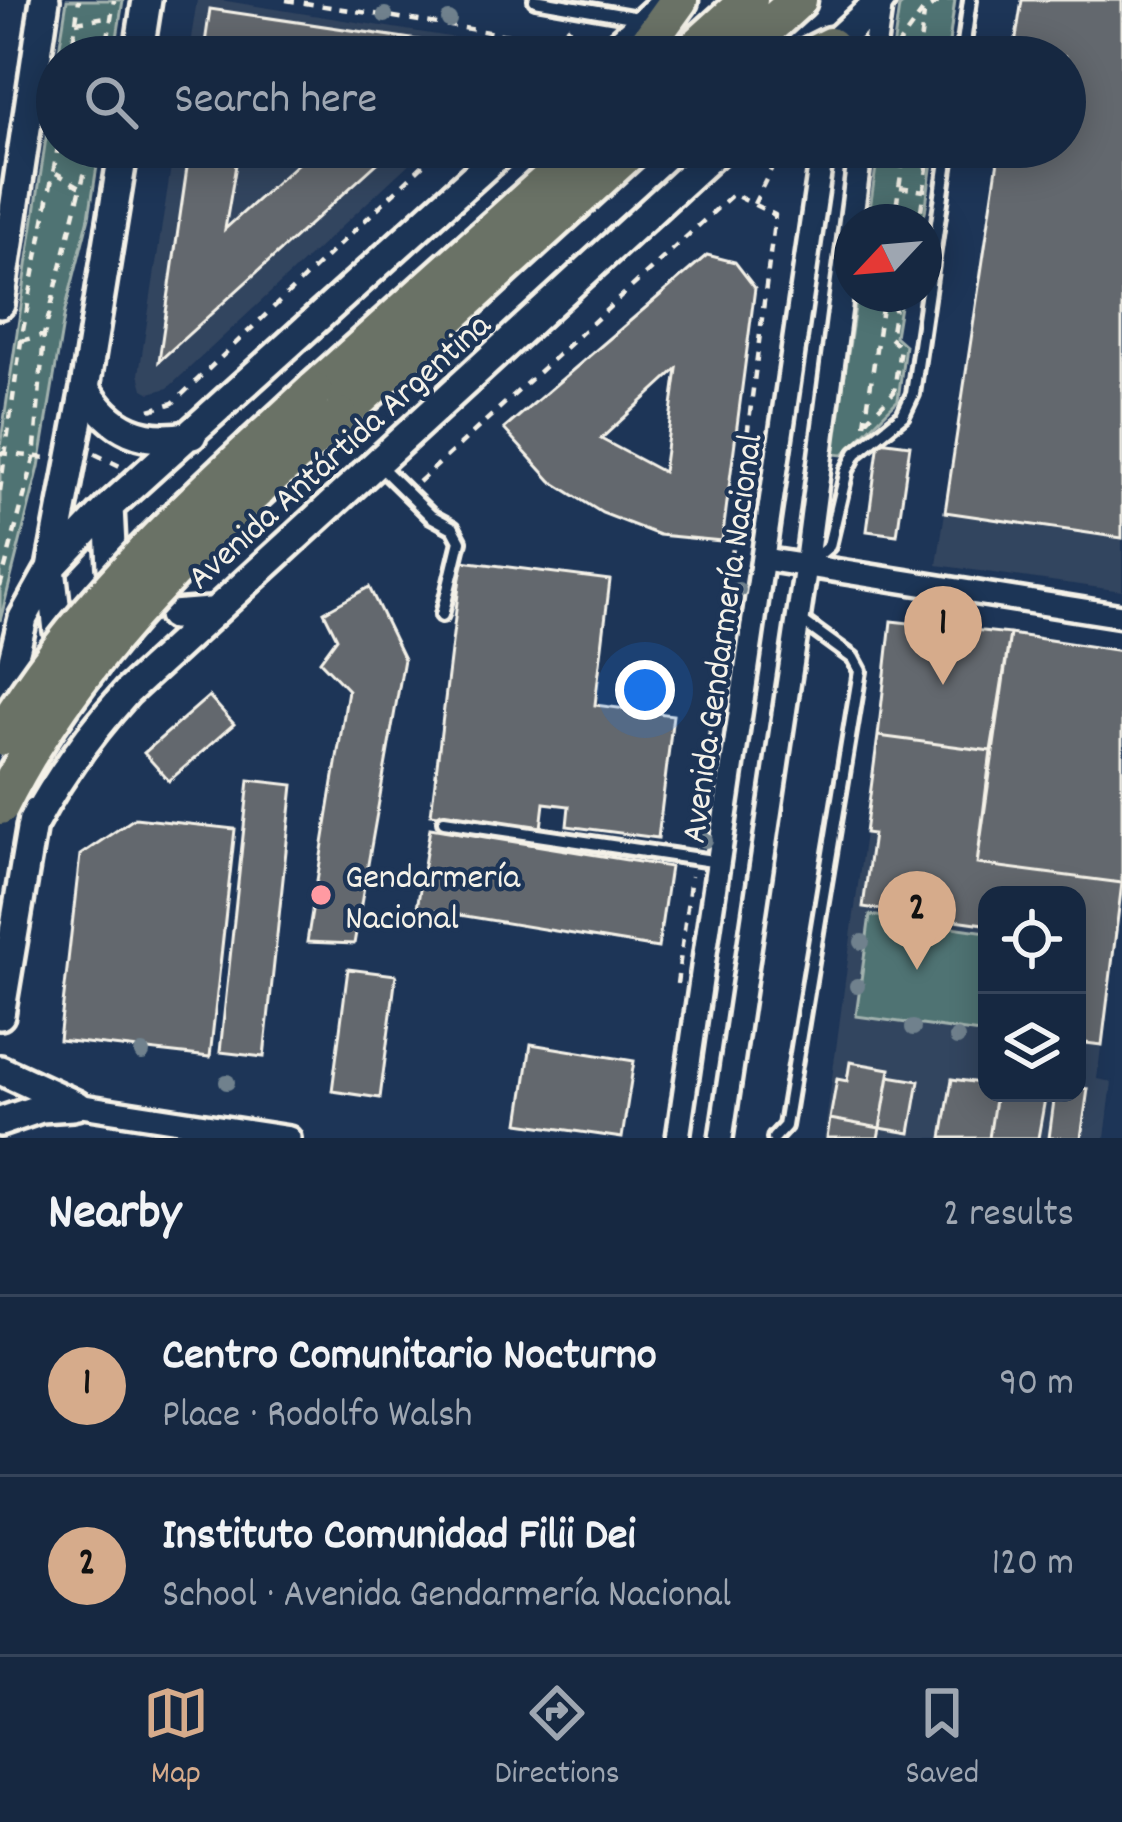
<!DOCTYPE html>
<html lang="en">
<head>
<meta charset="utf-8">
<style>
  body { margin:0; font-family:Dekko,sans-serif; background:#23344c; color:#f1f3f6 }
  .controls { position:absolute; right:36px; bottom:36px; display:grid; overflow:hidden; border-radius:24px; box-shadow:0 6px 30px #0003 }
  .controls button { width:108px; height:108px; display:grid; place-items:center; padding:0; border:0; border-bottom:3px solid #35445a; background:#162841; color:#f1f3f6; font:60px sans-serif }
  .compass { position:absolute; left:834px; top:204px; width:108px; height:108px; border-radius:50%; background:#162841; box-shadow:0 6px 30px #0003; rotate:244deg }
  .you { position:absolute; left:645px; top:690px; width:42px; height:42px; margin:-30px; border:9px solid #fff; border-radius:50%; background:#1a73e8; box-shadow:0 0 0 18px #1a73e833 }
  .badge { display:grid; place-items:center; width:78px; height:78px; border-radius:50%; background:#d6ab8b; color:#111; font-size:39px; font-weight:700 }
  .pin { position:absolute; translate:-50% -99px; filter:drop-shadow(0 3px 6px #0008) }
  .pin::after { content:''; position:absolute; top:63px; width:42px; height:36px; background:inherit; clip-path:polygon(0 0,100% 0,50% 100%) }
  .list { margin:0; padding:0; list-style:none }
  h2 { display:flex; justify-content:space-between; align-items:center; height:156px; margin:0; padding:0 48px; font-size:51px }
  h2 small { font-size:39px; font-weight:400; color:#9ea6b1 }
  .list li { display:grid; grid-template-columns:78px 1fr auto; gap:36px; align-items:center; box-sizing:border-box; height:180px; padding:0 48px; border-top:3px solid #35445a }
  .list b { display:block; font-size:45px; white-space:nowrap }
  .list p { margin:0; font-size:39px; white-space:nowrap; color:#9ea6b1 }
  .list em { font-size:39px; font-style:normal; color:#9ea6b1 }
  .icon { flex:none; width:66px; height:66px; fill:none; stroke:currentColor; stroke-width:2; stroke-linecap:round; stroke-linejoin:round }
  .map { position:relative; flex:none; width:1122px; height:1138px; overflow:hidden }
  .search { position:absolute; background:#162841; box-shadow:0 6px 30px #0003; left:36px; right:36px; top:36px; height:132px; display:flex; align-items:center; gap:30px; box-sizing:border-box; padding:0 42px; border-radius:66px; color:#9ea6b1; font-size:45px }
  .sheet { height:516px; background:#162841 }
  nav { display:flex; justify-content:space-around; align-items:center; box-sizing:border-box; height:168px; border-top:3px solid #35445a; background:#162841; font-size:33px; color:#9ea6b1 }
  nav a { display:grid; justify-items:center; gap:6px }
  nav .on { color:#d6ab8b }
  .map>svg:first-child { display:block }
  .built { fill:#32445e; fill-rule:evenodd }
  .green { fill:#507373; stroke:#a2b2ae; stroke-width:3 }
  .building { fill:#63686e; stroke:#f4f1e8; stroke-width:3; fill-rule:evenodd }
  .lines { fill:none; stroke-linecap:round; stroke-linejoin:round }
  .secondary-tunnel { stroke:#3d516d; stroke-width:27; stroke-dasharray:27 14; stroke-linecap:butt }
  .service-casing { stroke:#f4f1e8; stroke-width:20 }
  .minor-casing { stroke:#f4f1e8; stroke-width:30 }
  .secondary-casing { stroke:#f4f1e8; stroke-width:36 }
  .motorway-casing { stroke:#f4f1e8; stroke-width:45 }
  .path { stroke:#f4f1e8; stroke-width:4.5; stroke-dasharray:9 9; stroke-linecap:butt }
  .service { stroke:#1d3557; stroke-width:10 }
  .minor { stroke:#1d3557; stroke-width:21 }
  .secondary { stroke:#1d3557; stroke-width:27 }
  .motorway { stroke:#6a7266; stroke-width:36 }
  .motorway-bridge-casing { stroke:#f4f1e8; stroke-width:45; stroke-linecap:butt }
  .motorway-bridge { stroke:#6a7266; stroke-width:36 }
  .tree { fill:#6f818d }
  .poi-dot { fill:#ff9aa2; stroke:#1d3557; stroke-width:4.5 }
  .labels { text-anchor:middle; stroke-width:9; stroke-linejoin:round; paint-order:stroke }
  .street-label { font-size:36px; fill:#f4f1e8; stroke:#1d3557 }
  .poi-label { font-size:36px; fill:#f4f1e8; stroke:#1d3557; text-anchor:start }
</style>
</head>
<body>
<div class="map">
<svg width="1122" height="1138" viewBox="0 0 1122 1138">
  <rect width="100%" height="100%" fill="#1d3557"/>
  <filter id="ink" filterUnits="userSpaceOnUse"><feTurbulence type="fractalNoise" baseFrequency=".00833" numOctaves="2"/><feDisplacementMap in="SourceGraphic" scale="24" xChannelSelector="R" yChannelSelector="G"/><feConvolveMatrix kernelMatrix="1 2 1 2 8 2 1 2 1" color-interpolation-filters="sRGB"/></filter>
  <g filter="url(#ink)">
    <path class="built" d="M 197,0 L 220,0 L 531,50 L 524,57 L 188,57 Z
      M 174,147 L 427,147 L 168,388 L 150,393 L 143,389 L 139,374 Z
      M 945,512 L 1122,538 L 1122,591 L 937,565 Z
      M 878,736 L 991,751 L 977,864 L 1122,883 L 1097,1079 L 1112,1082 L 1105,1138 L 824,1138 ZM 987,895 L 1077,895 L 1077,1093 L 987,1093 Z"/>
    <path class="green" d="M 67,0 L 123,0 L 114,57 L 58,57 Z
      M 907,0 L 955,0 L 947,57 L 892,57 L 899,7 Z
      M 57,64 L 57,147 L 100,147 L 89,217 L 65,311 L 39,467 L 0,621 L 0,447 Z
      M 879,147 L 934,147 L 925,213 L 915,222 L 868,222 Z
      M 857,294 L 902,294 L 895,336 L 905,345 L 898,400 L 843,455 L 833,454 Z
      M 870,915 L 987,932 L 987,1034 L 856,1016 Z"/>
    <path class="building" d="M 1022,0 L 1122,0 L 1122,538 L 945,512 L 1000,147 L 1065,147 L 1065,57 L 1013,57 Z
      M 210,9 L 499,52 L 494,57 L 203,57 Z
      M 190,147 L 239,147 L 225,229 L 316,147 L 395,147 L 159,361 Z
      M 707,255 L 735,262 L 755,288 L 722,541 L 659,535 L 602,513 L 551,481 L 504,429 ZM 677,369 L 663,472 L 601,439 Z
      M 879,441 L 910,445 L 897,535 L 867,531 Z
      M 462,561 L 610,580 L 595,705 L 673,715 L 658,838 L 567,826 L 569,806 L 544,803 L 541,828 L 431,814 Z
      M 369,587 L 404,659 L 354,944 L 307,942 L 348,690 L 320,661 L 337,638 L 324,612 Z
      M 891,621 L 1010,634 L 991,751 L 878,736 Z
      M 1010,634 L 1122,651 L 1122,883 L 977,864 Z
      M 209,696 L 234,724 L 169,781 L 144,753 Z
      M 878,736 L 991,751 L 977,864 L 1122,883 L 1102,1045 L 1077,1042 L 1077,895 L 987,895 L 984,924 L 863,907 L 873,834 L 865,833 Z
      M 249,780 L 293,785 L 264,1057 L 220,1052 Z
      M 135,818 L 235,829 L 210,1057 L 59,1040 L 80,855 Z
      M 430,828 L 670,867 L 658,948 L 417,908 Z
      M 348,969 L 396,975 L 380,1098 L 332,1091 Z
      M 531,1044 L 634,1061 L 622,1138 L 519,1123 Z
      M 850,1062 L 890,1069 L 880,1128 L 830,1119 L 837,1079 L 847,1081 Z
      M 889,1076 L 919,1081 L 910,1133 L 880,1128 Z
      M 952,1079 L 987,1084 L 987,1093 L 996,1093 L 989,1138 L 942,1138 Z
      M 1077,1087 L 1088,1089 L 1081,1138 L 1049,1138 L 1055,1093 L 1077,1093 Z
      M 996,1093 L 1046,1093 L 1038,1138 L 989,1138 Z
      M 830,1119 L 880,1128 L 878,1138 L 827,1138 Z"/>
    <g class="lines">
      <path class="secondary-tunnel" d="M 36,800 L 44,738"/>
      <defs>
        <path id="service" d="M 535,0 L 638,18
          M 962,57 L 970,0
          M 379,465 L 431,516 L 453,528 L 460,541 L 442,615
          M 808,564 L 829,546 L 847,470 L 856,453 L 903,415 L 913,394 L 949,147
          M 444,821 L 719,862
          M 774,1138 L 785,1126 L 860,671 L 853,658 L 798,618"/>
        <path id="minor" d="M 873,57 L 881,1
          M 764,559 L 1122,616
          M 76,1105 L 289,1138
          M 678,1138 L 823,147
          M 721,1138 L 806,566 L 861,147"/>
        <path id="secondary" d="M 138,57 L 147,0
          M 605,57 L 664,3
          M 819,57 L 881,0
          M 0,304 L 45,0
          M 85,388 C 111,431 144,445 192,435
          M 109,507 L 112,567
          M 173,615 L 210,612
          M 58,631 L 51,568 L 85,388 L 124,147
          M 3,701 L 23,618 L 51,568 L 109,507 L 507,147
          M 31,828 C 58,777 89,734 127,692 L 721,147
          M 0,1015 L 34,812
          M 0,1070 L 76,1105
          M 0,1122 L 41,1108 L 72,1106"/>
        <path id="motorway" d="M 638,57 L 679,0
          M 686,57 L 749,0
          M 735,57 L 798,0
          M 808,57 L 830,46
          M 314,391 L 586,147
          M 340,416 L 634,147"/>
      </defs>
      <use href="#service" class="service-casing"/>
      <use href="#minor" class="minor-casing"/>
      <use href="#secondary" class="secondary-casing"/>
      <use href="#motorway" class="motorway-casing"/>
      <path class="path" d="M 286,0 L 552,42
        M 76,22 L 111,16
        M 920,47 L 944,51
        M 896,48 L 924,10 L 943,0
        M 71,57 L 79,0
        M 105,57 L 114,0
        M 537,57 L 572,24
        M 918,57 L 924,15
        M 64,147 L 89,162
        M 905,150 L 930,153
        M 56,173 L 82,188
        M 900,187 L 924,191
        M 754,204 L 782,147
        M 872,216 L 908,221
        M 894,222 L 905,147
        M 908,222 L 921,210 L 930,147
        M 859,303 L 882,307
        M 21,341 L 44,335
        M 150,410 L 173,403 L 442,147
        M 866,421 L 894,392 L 900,347 L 890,338 L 897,294
        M 865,424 L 884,294
        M 0,453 L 48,458
        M 95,454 L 122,467
        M 419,482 L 733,194 L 775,215 L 696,841
        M 0,491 L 21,341 L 58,147
        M 0,587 L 34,459 L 44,335 L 91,147
        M 677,984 L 691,876"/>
      <use href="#service" class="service"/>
      <use href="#minor" class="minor"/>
      <use href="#secondary" class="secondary"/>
      <use href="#motorway" class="motorway"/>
      <defs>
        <path id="motorway-bridge" d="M 0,737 C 80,601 200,497 314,391
          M 0,806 C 78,648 209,530 340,416"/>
      </defs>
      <use href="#motorway-bridge" class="motorway-bridge-casing"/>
      <use href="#motorway-bridge" class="motorway-bridge"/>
    </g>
    <g class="tree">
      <circle cx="385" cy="15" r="8"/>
      <circle cx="449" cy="20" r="8"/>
      <circle cx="738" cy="590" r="8"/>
      <circle cx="729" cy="623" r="8"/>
      <circle cx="725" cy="678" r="8"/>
      <circle cx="709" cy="779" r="8"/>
      <circle cx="705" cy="840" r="8"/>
      <circle cx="862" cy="942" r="8"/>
      <circle cx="857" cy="986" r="8"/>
      <circle cx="913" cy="1028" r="8"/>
      <circle cx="957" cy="1038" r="8"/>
      <circle cx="142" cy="1053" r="8"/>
      <circle cx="227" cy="1082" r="8"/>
    </g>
  </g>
  <circle class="poi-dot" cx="321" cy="895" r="12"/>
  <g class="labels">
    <g class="street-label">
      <text transform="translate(337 449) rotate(-42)" y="13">Avenida Antártida Argentina</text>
      <text transform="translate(719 638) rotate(-82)" y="13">Avenida Gendarmería Nacional</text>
    </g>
    <g class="poi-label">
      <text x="345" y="887">Gendarmería<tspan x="345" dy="41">Nacional</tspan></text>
    </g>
  </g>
</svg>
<div class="controls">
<button><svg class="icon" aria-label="locate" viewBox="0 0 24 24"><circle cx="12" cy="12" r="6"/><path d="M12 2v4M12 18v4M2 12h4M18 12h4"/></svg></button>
<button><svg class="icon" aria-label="layers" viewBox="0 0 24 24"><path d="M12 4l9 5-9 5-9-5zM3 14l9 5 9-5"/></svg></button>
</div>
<svg class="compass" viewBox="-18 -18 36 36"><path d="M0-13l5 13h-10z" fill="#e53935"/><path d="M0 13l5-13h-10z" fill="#9ea6b1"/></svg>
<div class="you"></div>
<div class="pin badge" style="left:943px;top:685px">1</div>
<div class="pin badge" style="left:917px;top:970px">2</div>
<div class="search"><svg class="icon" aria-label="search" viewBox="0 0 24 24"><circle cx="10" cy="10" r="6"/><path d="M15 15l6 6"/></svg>Search here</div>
</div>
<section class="sheet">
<h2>Nearby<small>2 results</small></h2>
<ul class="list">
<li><span class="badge">1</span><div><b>Centro Comunitario Nocturno</b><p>Place · Rodolfo Walsh</p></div><em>90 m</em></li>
<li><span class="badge">2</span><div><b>Instituto Comunidad Filii Dei</b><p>School · Avenida Gendarmería Nacional</p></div><em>120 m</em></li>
</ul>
</section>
<nav>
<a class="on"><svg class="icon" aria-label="map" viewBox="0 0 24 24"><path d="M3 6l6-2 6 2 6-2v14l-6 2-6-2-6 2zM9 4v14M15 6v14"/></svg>Map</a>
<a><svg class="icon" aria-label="directions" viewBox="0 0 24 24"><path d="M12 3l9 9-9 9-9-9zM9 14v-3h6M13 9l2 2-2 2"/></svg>Directions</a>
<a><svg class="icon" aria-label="saved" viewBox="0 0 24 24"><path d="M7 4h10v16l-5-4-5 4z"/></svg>Saved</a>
</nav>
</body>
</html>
